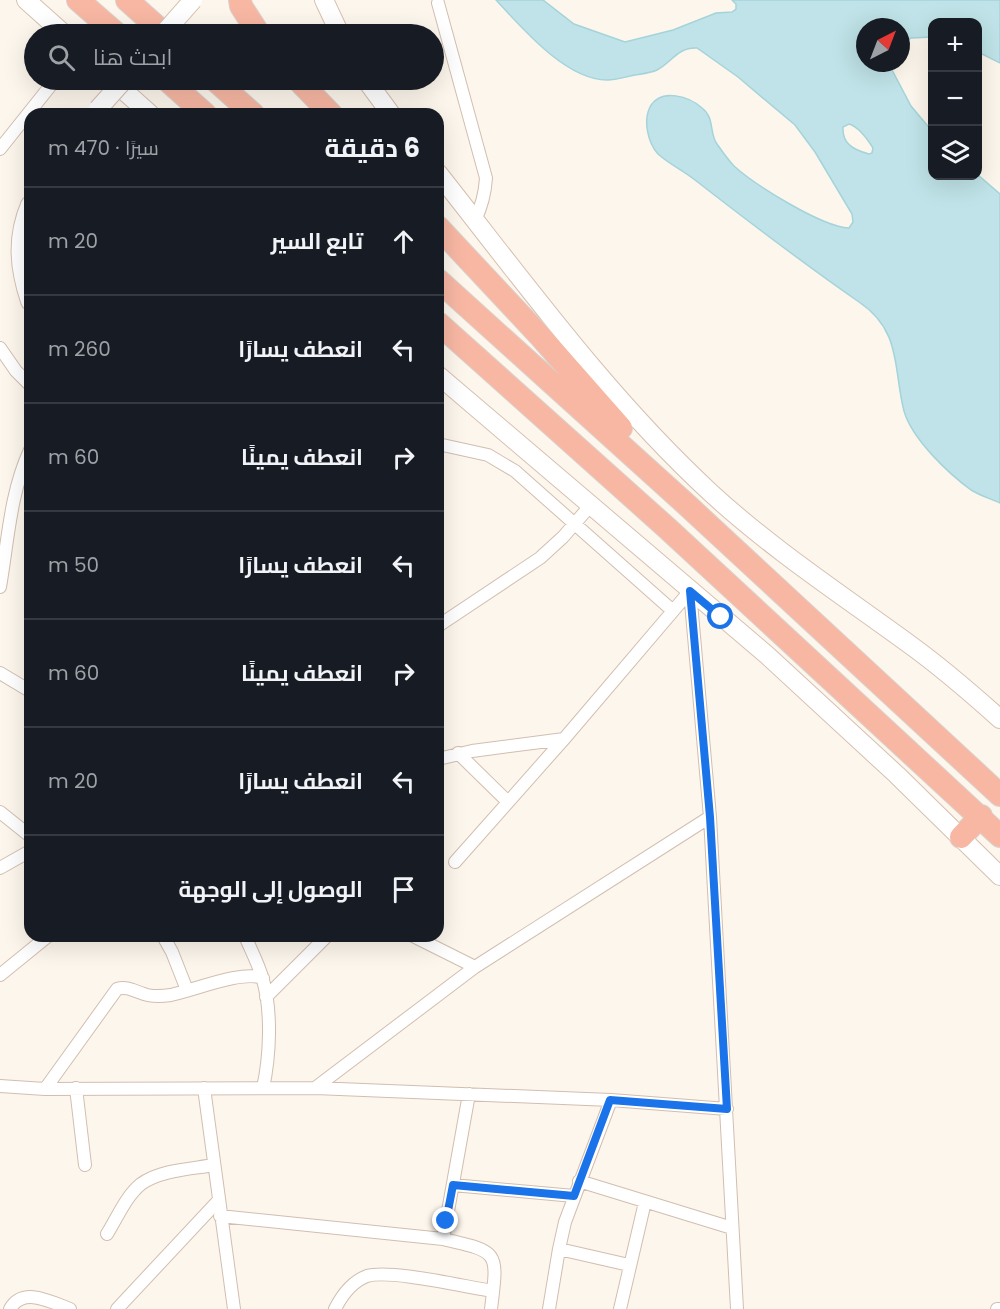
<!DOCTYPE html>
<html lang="ar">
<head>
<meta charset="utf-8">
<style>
  body { margin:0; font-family:Poppins,Cairo,sans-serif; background:#20242c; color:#f1f3f6; direction:rtl }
  .controls { position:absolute; right:18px; top:18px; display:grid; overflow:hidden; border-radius:12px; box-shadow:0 6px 24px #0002 }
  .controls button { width:54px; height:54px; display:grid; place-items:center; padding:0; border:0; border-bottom:2px solid #363941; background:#171b24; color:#f1f3f6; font:30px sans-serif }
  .compass { position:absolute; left:856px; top:18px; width:54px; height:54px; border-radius:50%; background:#171b24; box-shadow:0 6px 24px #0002; rotate:42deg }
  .stop { position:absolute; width:18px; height:18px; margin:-14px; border:4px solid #1a73e8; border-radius:50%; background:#fff }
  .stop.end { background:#1a73e8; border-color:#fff; box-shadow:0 2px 6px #0008 }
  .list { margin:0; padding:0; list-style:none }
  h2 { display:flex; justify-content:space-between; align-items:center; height:78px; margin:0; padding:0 24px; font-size:26px }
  h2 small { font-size:20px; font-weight:400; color:#9ea1a6 }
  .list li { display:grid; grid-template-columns:39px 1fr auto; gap:18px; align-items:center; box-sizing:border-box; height:108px; padding:0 24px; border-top:2px solid #363941 }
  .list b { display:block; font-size:22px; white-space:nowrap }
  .list em { font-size:20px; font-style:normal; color:#9ea1a6 }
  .icon { flex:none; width:33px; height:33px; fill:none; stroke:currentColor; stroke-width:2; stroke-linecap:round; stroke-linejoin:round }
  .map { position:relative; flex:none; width:1000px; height:1309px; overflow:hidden; direction:ltr }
  .search { position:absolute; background:#171b24; box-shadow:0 6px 24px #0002; left:24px; top:24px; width:420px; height:66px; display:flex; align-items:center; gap:15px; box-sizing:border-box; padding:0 21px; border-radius:33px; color:#9ea1a6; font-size:22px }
  .panel { position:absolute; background:#171b24; box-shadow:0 6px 24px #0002; left:24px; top:108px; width:420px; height:834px; border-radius:18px; direction:rtl }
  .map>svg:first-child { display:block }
  .water { fill:#bfe3e8; stroke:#a5d3da; stroke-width:1.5; fill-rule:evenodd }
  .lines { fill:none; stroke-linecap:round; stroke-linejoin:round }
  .street-casing { stroke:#d1beb0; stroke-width:14 }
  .secondary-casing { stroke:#d6c0b0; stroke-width:20 }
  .highway-casing { stroke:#dad1cd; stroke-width:24 }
  .street { stroke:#fff; stroke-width:12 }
  .secondary { stroke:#fff; stroke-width:18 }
  .highway { stroke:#f7b7a3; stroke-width:22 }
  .secondary-bridge-casing { stroke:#d6c0b0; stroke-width:20; stroke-linecap:butt }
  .secondary-bridge { stroke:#fff; stroke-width:18 }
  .route { stroke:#1a73e8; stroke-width:8 }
</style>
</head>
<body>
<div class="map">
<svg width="1000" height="1309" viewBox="0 0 1000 1309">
  <rect width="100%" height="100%" fill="#fdf6ec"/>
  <path class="water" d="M 496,0 L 543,0 L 574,24 L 625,42 L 673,30 L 716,13 L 732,12 L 736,9 L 736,4 L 732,0 L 1000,0 L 1000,63 L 978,52 L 978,22 L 932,22 L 932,37 L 911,38 L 901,45 L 901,27 L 865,27 L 865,63 L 892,63 L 891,68 L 911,106 L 932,131 L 932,176 L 978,175 L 1000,194 L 1000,503 C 991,499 979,495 971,490 C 948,473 912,439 904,411 C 893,368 902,331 859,302 C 803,263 749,222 695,180 C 684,171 669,164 658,154 C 648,143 643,121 650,107 C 661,87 690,97 702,108 C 715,118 709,133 717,144 C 722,151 728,160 734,166 C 755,185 822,227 849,228 L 853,222 L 852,214 L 815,152 L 795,125 L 738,77 L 697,48 C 678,47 672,62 657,70 C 651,73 641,74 635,75 C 626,77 616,80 607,80 C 566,80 522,28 496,0 ZM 849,124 C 859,127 868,140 873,148 L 872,153 L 869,154 C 854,150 842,144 843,127 Z"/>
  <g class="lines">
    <defs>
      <path id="street" d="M 438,3 L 486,178 C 485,194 482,206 475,220
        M 0,149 L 55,80
        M 0,348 L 16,371 L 30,385
        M 438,444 L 488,455 L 515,471 L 673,611
        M 0,587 C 8,541 10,493 30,450
        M 690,591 L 710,817 L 737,1309
        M 438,626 L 540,558 L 563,537 L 590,506
        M 0,673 L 30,691
        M 458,753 L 508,802
        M 438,759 L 472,751 L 564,739
        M 0,812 L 30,836
        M 455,862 L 564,739 L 690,591
        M 0,868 L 30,851
        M 163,936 L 172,952 L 187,990
        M 245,936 C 251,950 259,965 263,980 C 272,1012 270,1056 263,1088
        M 413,936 L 475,967
        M 0,975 L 48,936
        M 266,997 L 327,936
        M 0,1086 L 45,1089 L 315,1088 L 611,1100 L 727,1109
        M 76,1088 L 85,1165
        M 204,1088 L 234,1309
        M 315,1088 L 475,967 L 710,817
        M 45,1089 L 117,989 C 127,986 134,991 144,994 C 152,997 163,996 171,995 C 195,990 242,970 263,978
        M 579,1181 L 732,1228
        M 453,1185 L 574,1196
        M 220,1216 L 443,1239 C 500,1252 498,1251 491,1309
        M 107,1234 C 117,1218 126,1196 141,1184 C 160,1170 191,1169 214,1165
        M 443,1239 L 469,1094
        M 559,1249 L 629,1265
        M 10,1309 C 23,1286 51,1302 70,1309
        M 117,1309 L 218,1201
        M 335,1309 C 342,1295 351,1282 367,1276 C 390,1269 466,1287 493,1291
        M 549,1309 L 559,1249 L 565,1222 L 611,1100
        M 620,1309 L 645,1202
        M 997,1309 L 1000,1309"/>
      <path id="secondary" d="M 26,0 L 64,34
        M 324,0 L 340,34
        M 112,80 L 150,114
        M 366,80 L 391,114
        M 438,173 C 525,283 608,398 711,493 C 773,550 842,595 909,644 C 941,667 971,693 1000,719
        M 30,205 C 16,238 19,268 30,301
        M 438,375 L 768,656 L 897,775 L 1000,876"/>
      <path id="highway" d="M 78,0 L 117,34
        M 127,0 L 165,34
        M 240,0 L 241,6 L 259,34
        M 167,80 L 205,114
        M 215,80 L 253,114
        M 298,80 L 331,114
        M 438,227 L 540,336 L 621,428
        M 438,280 L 688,506 L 1000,795
        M 438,323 L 667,528 L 1000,836
        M 961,837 L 981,816"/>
    </defs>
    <use href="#street" class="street-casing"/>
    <use href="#secondary" class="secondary-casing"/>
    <use href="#highway" class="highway-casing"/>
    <use href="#street" class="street"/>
    <use href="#secondary" class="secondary"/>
    <use href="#highway" class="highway"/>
    <defs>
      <path id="secondary-bridge" d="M 163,34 L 193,0
        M 98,109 L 124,80"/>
    </defs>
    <use href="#secondary-bridge" class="secondary-bridge-casing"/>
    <use href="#secondary-bridge" class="secondary-bridge"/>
  </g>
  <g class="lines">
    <path class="route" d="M 446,1221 L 453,1185 L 574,1196 L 610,1100 L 727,1109 L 710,817 L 690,591 L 721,617"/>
  </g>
</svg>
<div class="controls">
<button>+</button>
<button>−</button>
<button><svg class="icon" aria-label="layers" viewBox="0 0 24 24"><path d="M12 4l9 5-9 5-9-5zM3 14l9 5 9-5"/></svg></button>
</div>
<svg class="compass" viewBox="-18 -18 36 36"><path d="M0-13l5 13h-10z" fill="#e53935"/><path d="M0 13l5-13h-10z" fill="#9ea1a6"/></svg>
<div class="stop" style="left:721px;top:617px"></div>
<div class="stop end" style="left:446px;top:1221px"></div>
<div class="search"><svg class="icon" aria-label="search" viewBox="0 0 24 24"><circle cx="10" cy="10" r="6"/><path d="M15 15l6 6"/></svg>ابحث هنا</div>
<section class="panel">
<h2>6 دقيقة<small>سيرًا · 470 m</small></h2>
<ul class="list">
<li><svg class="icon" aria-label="ahead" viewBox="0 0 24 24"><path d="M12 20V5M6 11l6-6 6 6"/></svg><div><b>تابع السير</b></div><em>20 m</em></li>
<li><svg class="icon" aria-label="left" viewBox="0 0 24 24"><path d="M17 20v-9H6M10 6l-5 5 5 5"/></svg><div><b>انعطف يسارًا</b></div><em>260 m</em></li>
<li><svg class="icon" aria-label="right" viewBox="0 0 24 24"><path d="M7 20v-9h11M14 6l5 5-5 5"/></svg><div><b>انعطف يمينًا</b></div><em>60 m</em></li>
<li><svg class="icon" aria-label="left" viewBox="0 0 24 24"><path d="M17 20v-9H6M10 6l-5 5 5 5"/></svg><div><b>انعطف يسارًا</b></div><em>50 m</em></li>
<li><svg class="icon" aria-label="right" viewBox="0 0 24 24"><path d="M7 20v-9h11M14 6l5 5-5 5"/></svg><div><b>انعطف يمينًا</b></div><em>60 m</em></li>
<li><svg class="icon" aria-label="left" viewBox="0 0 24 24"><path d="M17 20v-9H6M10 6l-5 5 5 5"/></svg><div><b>انعطف يسارًا</b></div><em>20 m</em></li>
<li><svg class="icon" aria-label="arrive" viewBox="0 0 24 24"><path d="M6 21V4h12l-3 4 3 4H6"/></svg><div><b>الوصول إلى الوجهة</b></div></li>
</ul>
</section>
</div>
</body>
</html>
